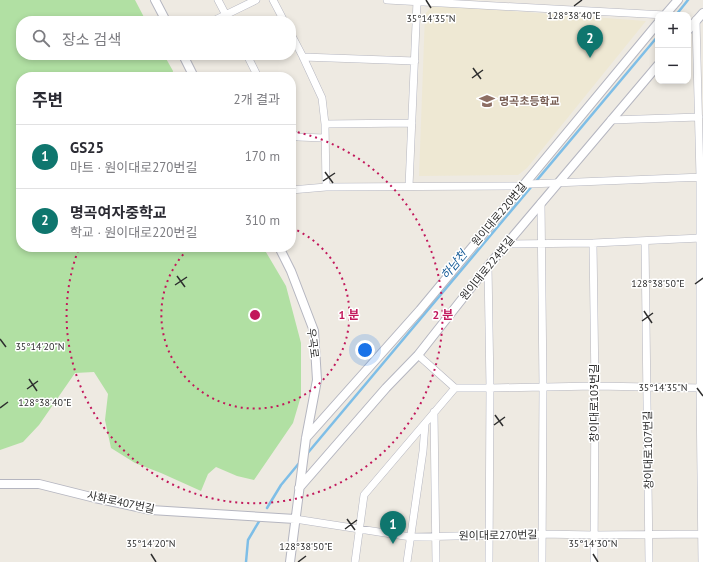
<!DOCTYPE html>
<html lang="ko">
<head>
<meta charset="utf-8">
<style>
  body { margin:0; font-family:"PT Sans","Noto Sans KR",sans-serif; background:#f2f2f3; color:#2b2b33 }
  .controls { position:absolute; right:12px; top:12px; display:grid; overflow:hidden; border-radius:8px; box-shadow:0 2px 6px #0003 }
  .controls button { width:36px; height:36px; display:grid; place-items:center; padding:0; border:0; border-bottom:1px solid #e1e1e2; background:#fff; color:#2b2b33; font:20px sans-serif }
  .you { position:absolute; left:365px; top:350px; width:14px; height:14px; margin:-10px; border:3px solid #fff; border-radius:50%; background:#1a73e8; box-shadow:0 0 0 6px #1a73e833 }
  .badge { display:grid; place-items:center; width:26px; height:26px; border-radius:50%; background:#0f766e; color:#fff; font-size:13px; font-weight:700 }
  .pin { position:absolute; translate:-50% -33px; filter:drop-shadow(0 1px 2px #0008) }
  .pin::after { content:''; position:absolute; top:21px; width:14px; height:12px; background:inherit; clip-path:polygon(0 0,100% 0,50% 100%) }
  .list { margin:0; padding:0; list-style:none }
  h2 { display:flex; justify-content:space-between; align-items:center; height:52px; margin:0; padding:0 16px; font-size:17px }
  h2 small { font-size:13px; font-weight:400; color:#7c7c81 }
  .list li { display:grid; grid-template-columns:26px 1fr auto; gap:12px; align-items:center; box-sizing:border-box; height:64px; padding:0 16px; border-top:1px solid #e1e1e2 }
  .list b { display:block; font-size:15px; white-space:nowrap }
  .list p { margin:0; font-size:13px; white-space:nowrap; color:#7c7c81 }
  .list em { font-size:13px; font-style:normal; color:#7c7c81 }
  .icon { flex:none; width:22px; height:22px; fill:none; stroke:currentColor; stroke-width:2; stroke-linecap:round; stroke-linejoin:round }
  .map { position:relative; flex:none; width:703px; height:562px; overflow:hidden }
  .search { position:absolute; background:#fff; box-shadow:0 2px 6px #0003; left:16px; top:16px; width:280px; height:44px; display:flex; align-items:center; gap:10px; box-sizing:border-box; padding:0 14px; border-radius:16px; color:#7c7c81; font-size:15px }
  .panel { position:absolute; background:#fff; box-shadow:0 2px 6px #0003; left:16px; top:72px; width:280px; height:180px; border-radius:16px }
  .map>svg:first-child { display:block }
  .education { fill:#eee8d3 }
  .green { fill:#b1e0a3 }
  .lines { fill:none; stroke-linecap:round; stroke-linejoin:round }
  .stream { stroke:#7ebee7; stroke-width:2.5 }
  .minor-casing { stroke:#b5b6c0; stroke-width:8 }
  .tertiary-casing { stroke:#b5b6c0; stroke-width:10 }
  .minor { stroke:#fff; stroke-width:7 }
  .tertiary { stroke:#fff; stroke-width:8 }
  .ticks { fill:none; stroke:#2e2e2e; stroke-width:1.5 }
  .ring { fill:none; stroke:#c2185b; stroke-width:2; stroke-dasharray:2 4 }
  .labels { text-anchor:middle; stroke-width:3; stroke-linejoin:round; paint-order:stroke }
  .education-label { font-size:11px; font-weight:bold; fill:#785e54; stroke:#fff; text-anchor:start }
  .street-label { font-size:11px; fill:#2e2e2e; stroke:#fff }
  .water-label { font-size:12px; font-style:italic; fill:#185d98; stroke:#fff }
  .ticks-label { font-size:10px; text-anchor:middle; fill:#2e2e2e; stroke:#fff; stroke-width:3; stroke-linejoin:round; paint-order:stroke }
  .centre { fill:#c2185b; stroke:#fff; stroke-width:2 }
  .ring-label { font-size:12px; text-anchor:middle; font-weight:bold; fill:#c2185b; stroke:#fff; stroke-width:3; stroke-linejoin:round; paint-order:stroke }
</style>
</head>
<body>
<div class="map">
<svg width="703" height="562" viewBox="0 0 703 562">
  <rect width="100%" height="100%" fill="#eeeae2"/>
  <path class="education" d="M 433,5 L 646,21 L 527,168 L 518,175 L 419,176 L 425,14 Z"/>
  <path class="green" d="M 0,0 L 135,0 L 146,21 L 21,21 L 21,55 L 164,55 L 173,71 L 172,77 L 21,77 L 21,247 L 263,247 L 286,286 L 301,343 L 301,396 L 293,423 L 254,480 L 237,476 L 216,467 L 208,474 L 201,491 L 161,473 L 135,463 L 111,448 L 105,420 L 108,394 L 94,372 L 75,373 L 39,425 L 23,442 L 0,450 Z"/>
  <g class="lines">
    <path class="stream" d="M 676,15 L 688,0
      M 306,455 L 658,36
      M 267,508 L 281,485 L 300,462
      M 246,562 L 248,540 L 261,518"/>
    <defs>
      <path id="minor" d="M 218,0 L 229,21
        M 273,0 L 284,21
        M 387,0 L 665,15
        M 696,20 L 700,177 L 700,388 L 702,562
        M 213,21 L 256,0
        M 291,34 L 303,57 L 322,98 L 325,124 L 326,187
        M 247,55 L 258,77
        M 303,57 L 415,61
        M 611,120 L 699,117
        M 325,124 L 412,123
        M 291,133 L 298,137 L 324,138
        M 409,186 L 417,1
        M 291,190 L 326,187 L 523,186 L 529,184 L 703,177
        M 541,203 L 543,387 L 542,562
        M 645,241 L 649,562
        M 593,243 L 595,386 L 594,562
        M 507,244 L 593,243 L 701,238
        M 488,266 L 490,388 L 489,562
        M 418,355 L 455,388 L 490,388 L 595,386 L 703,388
        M 434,412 L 436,562
        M 295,519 L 411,537 L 542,534 L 594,535 L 703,534
        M 355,562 L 364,495 L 455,388
        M 407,562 L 423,451 L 425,424"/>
      <path id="tertiary" d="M 155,0 L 166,21
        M 665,15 L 678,0
        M 688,30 L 703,13
        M 183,55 L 194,77
        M 279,247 L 291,271 L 314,331 L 317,380 L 306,438 L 290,562
        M 306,438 L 420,310 L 658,23
        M 0,484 L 39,484 L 95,498 L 151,510 L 295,519
        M 299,488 L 386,388 L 418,355 L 488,266 L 658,65"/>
    </defs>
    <use href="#minor" class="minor-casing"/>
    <use href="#tertiary" class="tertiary-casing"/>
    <use href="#minor" class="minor"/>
    <use href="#tertiary" class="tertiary"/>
  </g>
  <path class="ticks" d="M 426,0 L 431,8M 574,6 L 582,0M 473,68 L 481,79M 472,78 L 483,70M 325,172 L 333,183M 323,181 L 335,173M 177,276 L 185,287M 695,284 L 703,278M 175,285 L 187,277M 644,311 L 652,323M 642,321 L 653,313M 0,339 L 6,347M 29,379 L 37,391M 697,388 L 703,396M 27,389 L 38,381M 0,408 L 8,402M 495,415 L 503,426M 494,425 L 505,417M 347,519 L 355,530M 345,529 L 357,520M 151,554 L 156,562M 593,554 L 598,562M 298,562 L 306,556"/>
  <g class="ring">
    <path d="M292 228A94 94 0 1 1 190 247"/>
    <path d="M292 131A188 188 0 1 1 79 248"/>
  </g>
  <defs>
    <symbol id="school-bare" viewBox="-9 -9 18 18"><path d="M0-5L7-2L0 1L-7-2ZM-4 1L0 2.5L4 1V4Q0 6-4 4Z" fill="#8d6e63" stroke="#fff" stroke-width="2.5" paint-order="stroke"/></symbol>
  </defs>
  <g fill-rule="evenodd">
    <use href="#school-bare" x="476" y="90" width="22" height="22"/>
  </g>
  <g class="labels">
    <g class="education-label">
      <text x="499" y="105">명곡초등학교</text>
    </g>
    <g class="street-label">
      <text transform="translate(499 214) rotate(-50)" y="4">원이대로220번길</text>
      <text transform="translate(487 268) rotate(-51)" y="4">원이대로224번길</text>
      <text transform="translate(313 343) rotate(83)" y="4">우곡로</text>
      <text transform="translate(594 403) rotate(-90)" y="4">창이대로103번길</text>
      <text transform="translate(648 450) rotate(-91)" y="4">창이대로107번길</text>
      <text transform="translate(121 502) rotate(12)" y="4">사화로407번길</text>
      <text transform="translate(498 535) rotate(-1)" y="4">원이대로270번길</text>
    </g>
    <g class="water-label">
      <text transform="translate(454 265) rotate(-50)" y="4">하남천</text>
    </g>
  </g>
  <g class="ticks-label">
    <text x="574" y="19">128°38'40"E</text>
    <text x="431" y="22">35°14'35"N</text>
    <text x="658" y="287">128°38'50"E</text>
    <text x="40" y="350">35°14'20"N</text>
    <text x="663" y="391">35°14'35"N</text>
    <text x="45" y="406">128°38'40"E</text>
    <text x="151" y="547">35°14'20"N</text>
    <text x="593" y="547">35°14'30"N</text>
    <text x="306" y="550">128°38'50"E</text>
  </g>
  <circle cx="255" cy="315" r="6" class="centre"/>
  <g class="ring-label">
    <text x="349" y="319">1 분</text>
    <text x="443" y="319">2 분</text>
  </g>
</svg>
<div class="controls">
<button>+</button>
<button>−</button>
</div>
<div class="you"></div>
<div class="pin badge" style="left:393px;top:544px">1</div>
<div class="pin badge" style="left:590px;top:58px">2</div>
<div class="search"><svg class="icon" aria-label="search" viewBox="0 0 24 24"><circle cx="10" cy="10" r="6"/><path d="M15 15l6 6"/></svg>장소 검색</div>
<section class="panel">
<h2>주변<small>2개 결과</small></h2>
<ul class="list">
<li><span class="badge">1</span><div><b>GS25</b><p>마트 · 원이대로270번길</p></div><em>170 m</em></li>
<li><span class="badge">2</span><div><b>명곡여자중학교</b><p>학교 · 원이대로220번길</p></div><em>310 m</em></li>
</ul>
</section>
</div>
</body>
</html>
